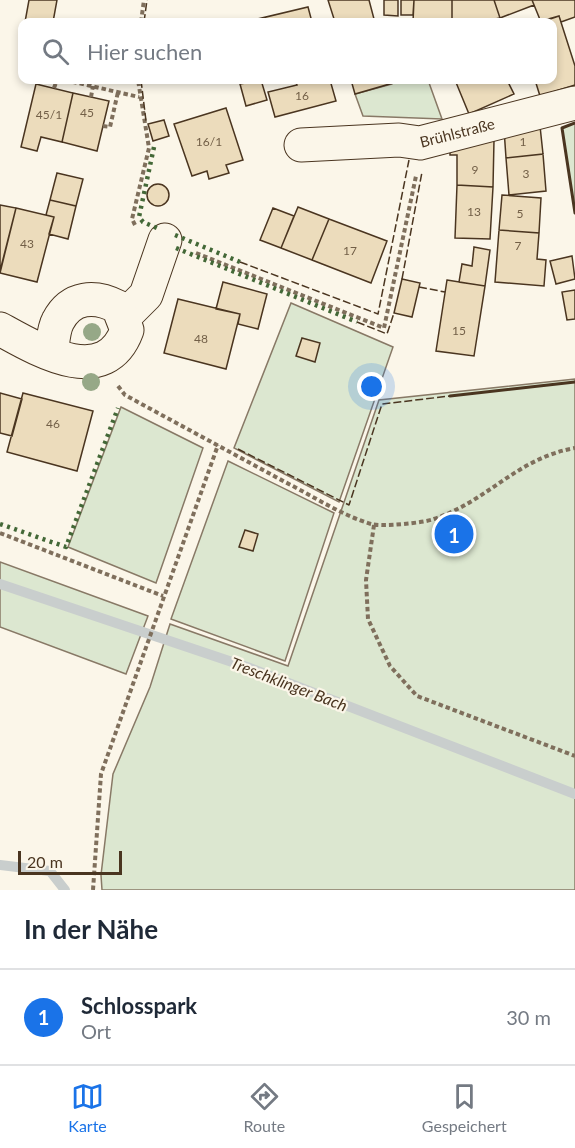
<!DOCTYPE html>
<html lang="de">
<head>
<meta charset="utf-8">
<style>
  body { margin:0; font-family:Lato,sans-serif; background:#f2f2f3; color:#1f2937 }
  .scale { position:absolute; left:18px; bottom:15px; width:104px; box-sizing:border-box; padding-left:6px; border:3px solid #4a3520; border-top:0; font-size:16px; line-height:21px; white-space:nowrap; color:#4a3520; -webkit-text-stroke:4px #fbf6e9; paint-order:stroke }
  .you { position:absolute; left:372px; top:387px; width:21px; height:21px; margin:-15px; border:4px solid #fff; border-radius:50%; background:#1a73e8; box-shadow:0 0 0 9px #1a73e833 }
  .badge { display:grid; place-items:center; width:39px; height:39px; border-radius:50%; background:#1a73e8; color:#fff; font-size:20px; font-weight:700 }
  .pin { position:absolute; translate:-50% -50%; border:3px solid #fff; box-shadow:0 2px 6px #0006 }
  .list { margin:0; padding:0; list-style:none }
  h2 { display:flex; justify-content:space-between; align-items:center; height:78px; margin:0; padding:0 24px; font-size:26px }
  h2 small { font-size:20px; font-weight:400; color:#747a83 }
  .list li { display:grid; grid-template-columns:39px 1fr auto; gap:18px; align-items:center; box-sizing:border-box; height:96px; padding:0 24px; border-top:2px solid #e0e1e3 }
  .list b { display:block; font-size:22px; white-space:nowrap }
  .list p { margin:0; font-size:20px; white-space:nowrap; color:#747a83 }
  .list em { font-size:20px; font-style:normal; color:#747a83 }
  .icon { flex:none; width:33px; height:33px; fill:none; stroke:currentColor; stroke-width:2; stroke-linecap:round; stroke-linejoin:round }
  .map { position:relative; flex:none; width:575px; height:890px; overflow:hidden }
  .search { position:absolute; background:#fff; box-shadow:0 3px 9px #0003; left:18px; right:18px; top:18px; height:66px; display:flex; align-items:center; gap:15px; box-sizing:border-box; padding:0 21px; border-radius:12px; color:#747a83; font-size:22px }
  .sheet { height:174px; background:#fff }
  nav { display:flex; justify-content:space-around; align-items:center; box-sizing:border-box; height:84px; border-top:2px solid #e0e1e3; background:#fff; font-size:16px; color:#747a83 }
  nav a { display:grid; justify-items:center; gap:3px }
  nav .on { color:#1a73e8 }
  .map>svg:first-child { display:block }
  .green { fill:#dce7d0; stroke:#887966; stroke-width:1.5 }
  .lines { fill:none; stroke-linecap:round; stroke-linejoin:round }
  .stream { stroke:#c9cecd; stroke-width:10 }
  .building { fill:#ecdcbc; stroke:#4a3520; stroke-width:1.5 }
  .minor-casing { stroke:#4a3520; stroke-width:35 }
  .path { stroke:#7f6f5c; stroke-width:4; stroke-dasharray:4.5 3; stroke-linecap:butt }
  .minor { stroke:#fbf6e9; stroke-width:33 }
  .hedge { stroke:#436837; stroke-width:4.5; stroke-dasharray:3 4.5; stroke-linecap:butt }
  .fence { stroke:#4a3520; stroke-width:1.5; stroke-dasharray:8 3; stroke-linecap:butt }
  .wall { stroke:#4a3520; stroke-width:3 }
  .tree { fill:#96a887 }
  .labels { text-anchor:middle; stroke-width:4.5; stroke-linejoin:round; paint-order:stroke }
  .number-label { font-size:12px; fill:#725f47 }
  .street-label { font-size:15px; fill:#4a3520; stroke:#fbf6e9 }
  .water-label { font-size:16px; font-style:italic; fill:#4a3520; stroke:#fbf6e9 }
</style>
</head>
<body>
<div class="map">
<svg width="575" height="890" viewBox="0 0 575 890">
  <rect width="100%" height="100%" fill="#fbf6e9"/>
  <path class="green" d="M 391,80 L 428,80 L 442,119 L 363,116 L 355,94 L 392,84 Z
    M 575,123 L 575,213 L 562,128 Z
    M 291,303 L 393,347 L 339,502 L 234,448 Z
    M 575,379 L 575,890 L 102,890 L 101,875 L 113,774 L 150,687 L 170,624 L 288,666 L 379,400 Z
    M 121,407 L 203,448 L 156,583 L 68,547 Z
    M 228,461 L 334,513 L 285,661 L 171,619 Z
    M 0,562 L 148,616 L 126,674 L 0,627 Z"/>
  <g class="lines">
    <path class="stream" d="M 0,584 L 247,667 L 575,794
      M 0,865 L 50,871 L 65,890"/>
  </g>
  <path class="building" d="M 29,0 L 57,0 L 53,22 L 25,22 Z
    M 328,0 L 369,0 L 374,19 L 360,22 L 335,22 Z
    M 384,0 L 398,0 L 398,16 L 384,15 Z
    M 401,0 L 414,0 L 413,15 L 401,15 Z
    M 414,0 L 452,0 L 452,22 L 413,22 Z
    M 452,0 L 494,0 L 500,18 L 480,22 L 452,22 Z
    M 494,0 L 532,0 L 534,5 L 500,18 Z
    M 532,0 L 575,0 L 575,17 L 561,22 L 559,16 L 541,22 Z
    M 308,7 L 312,22 L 245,22 Z
    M 559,16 L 575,66 L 575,85 L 540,96 L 535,80 L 552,80 L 552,22 L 538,22 Z
    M 261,80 L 267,100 L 246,106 L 240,84 Z
    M 295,80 L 330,80 L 336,101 L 275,117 L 268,92 L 297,85 Z
    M 351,80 L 391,80 L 393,83 L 355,94 Z
    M 455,80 L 507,80 L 514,94 L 469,114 Z
    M 36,84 L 73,93 L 62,142 L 41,137 L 37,151 L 21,147 Z
    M 73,93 L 109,101 L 97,151 L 62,142 Z
    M 226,108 L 243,160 L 226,165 L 229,173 L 209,179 L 207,171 L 192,176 L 174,124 Z
    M 164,120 L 169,136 L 153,141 L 148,124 Z
    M 540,126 L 543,154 L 506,158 L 504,129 Z
    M 450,140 L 494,140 L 493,187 L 457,185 L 457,155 L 450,155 Z
    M 543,154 L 546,191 L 509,195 L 506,158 Z
    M 57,173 L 83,179 L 76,206 L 50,200 Z
    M147 195a11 11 0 1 1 22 0a11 11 0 1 1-22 0Z
    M 457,185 L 493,187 L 490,239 L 455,238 Z
    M 502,195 L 541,198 L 539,233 L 499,230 Z
    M 50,200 L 76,206 L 68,239 L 49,234 L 54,217 L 46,215 Z
    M 0,205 L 16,208 L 0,271 Z
    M 298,207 L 329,219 L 312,260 L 281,248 Z
    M 16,208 L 54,217 L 37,282 L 0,273 Z
    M 273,208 L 294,216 L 281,248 L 260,240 Z
    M 329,219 L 387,241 L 371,283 L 312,260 Z
    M 499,230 L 539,233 L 537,259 L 546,260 L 544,286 L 495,282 Z
    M 474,247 L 490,250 L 485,286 L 459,282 L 462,264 L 472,266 Z
    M 572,256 L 575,279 L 556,284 L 550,261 Z
    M 402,279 L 420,283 L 412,317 L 394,313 Z
    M 447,280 L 485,286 L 474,356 L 436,351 Z
    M 223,282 L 267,294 L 258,329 L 238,324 L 240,314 L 216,309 Z
    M 575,290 L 575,319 L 567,320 L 562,292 Z
    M 178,299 L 240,314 L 226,369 L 164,353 Z
    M 302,338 L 320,343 L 315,362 L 296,356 Z
    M 0,393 L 22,399 L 12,436 L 0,433 Z
    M 23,393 L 93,411 L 77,471 L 7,452 Z
    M 245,530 L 258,534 L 253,551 L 239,547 Z"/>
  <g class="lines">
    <defs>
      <g id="minor">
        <path id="s1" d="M 301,145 L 399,140 L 420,143 L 575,103"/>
        <path d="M 124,317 L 146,295 L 165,240"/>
        <path d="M 0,329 C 38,350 105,390 127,330 L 118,307 C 95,295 71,296 58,321 C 53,330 53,344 51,354"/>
      </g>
    </defs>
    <use href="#minor" class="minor-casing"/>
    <path class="path" d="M 141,22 L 144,0
      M 65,80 L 139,97
      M 54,88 L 57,80
      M 91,97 L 93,86
      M 103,126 L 110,127 L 118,92
      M 135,225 L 132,219 L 149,148 L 138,80
      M 196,253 L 384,328 L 416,176
      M 118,386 L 125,395 C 178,424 232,453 285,482 C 313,496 341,515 371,524 C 382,527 423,523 434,519 C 488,501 517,458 575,448
      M 374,525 L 366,580 L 368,619 L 390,666 L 417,696 L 575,756
      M 0,533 L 163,596
      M 93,890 L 101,774 L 218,445"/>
    <use href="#minor" class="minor"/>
    <path class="hedge" d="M 154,147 L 139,217 L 143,222 L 159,229
      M 175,235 L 240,262
      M 176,248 L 357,322
      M 0,524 L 66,547 L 118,408"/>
    <path class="fence" d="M 144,22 L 147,0
      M 141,80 L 146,121
      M 240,262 L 378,314 L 409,160
      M 402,279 L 422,172
      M 419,287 L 445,292
      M 357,322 L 387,334 L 394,313
      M 238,449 L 349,505 L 382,404 L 450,396"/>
    <path class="wall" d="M 575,123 L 562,128 L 575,213
      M 450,396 L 575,382"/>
  </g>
  <g class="tree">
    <circle cx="92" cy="332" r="9"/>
    <circle cx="91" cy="382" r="9"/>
  </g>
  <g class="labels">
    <g class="number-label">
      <text x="302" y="100">16</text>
      <text x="87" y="117">45</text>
      <text x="49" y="119">45/1</text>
      <text x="209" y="146">16/1</text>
      <text x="523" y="146">1</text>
      <text x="475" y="174">9</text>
      <text x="526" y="178">3</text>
      <text x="474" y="216">13</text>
      <text x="520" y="218">5</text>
      <text x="27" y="248">43</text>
      <text x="518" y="250">7</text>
      <text x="350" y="255">17</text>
      <text x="459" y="335">15</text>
      <text x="201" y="343">48</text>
      <text x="53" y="428">46</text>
    </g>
    <g class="street-label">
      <text dy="5" stroke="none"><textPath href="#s1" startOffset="158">Brühlstraße</textPath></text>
    </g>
    <g class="water-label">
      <text transform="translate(289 684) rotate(21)" y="6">Treschklinger Bach</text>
    </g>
  </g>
</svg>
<div class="scale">20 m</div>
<div class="you"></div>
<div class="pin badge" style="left:454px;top:534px">1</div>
<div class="search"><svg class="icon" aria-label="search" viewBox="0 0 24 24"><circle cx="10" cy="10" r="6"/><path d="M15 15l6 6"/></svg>Hier suchen</div>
</div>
<section class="sheet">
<h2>In der Nähe<small></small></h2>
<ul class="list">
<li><span class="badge">1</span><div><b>Schlosspark</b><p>Ort</p></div><em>30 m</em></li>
</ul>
</section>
<nav>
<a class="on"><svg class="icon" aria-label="map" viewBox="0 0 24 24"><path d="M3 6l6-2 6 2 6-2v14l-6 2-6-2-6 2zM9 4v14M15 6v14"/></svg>Karte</a>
<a><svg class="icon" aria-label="directions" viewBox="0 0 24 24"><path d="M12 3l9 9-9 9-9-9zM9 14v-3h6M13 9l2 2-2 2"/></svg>Route</a>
<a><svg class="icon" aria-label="saved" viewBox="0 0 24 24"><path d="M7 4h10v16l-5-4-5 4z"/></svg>Gespeichert</a>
</nav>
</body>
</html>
